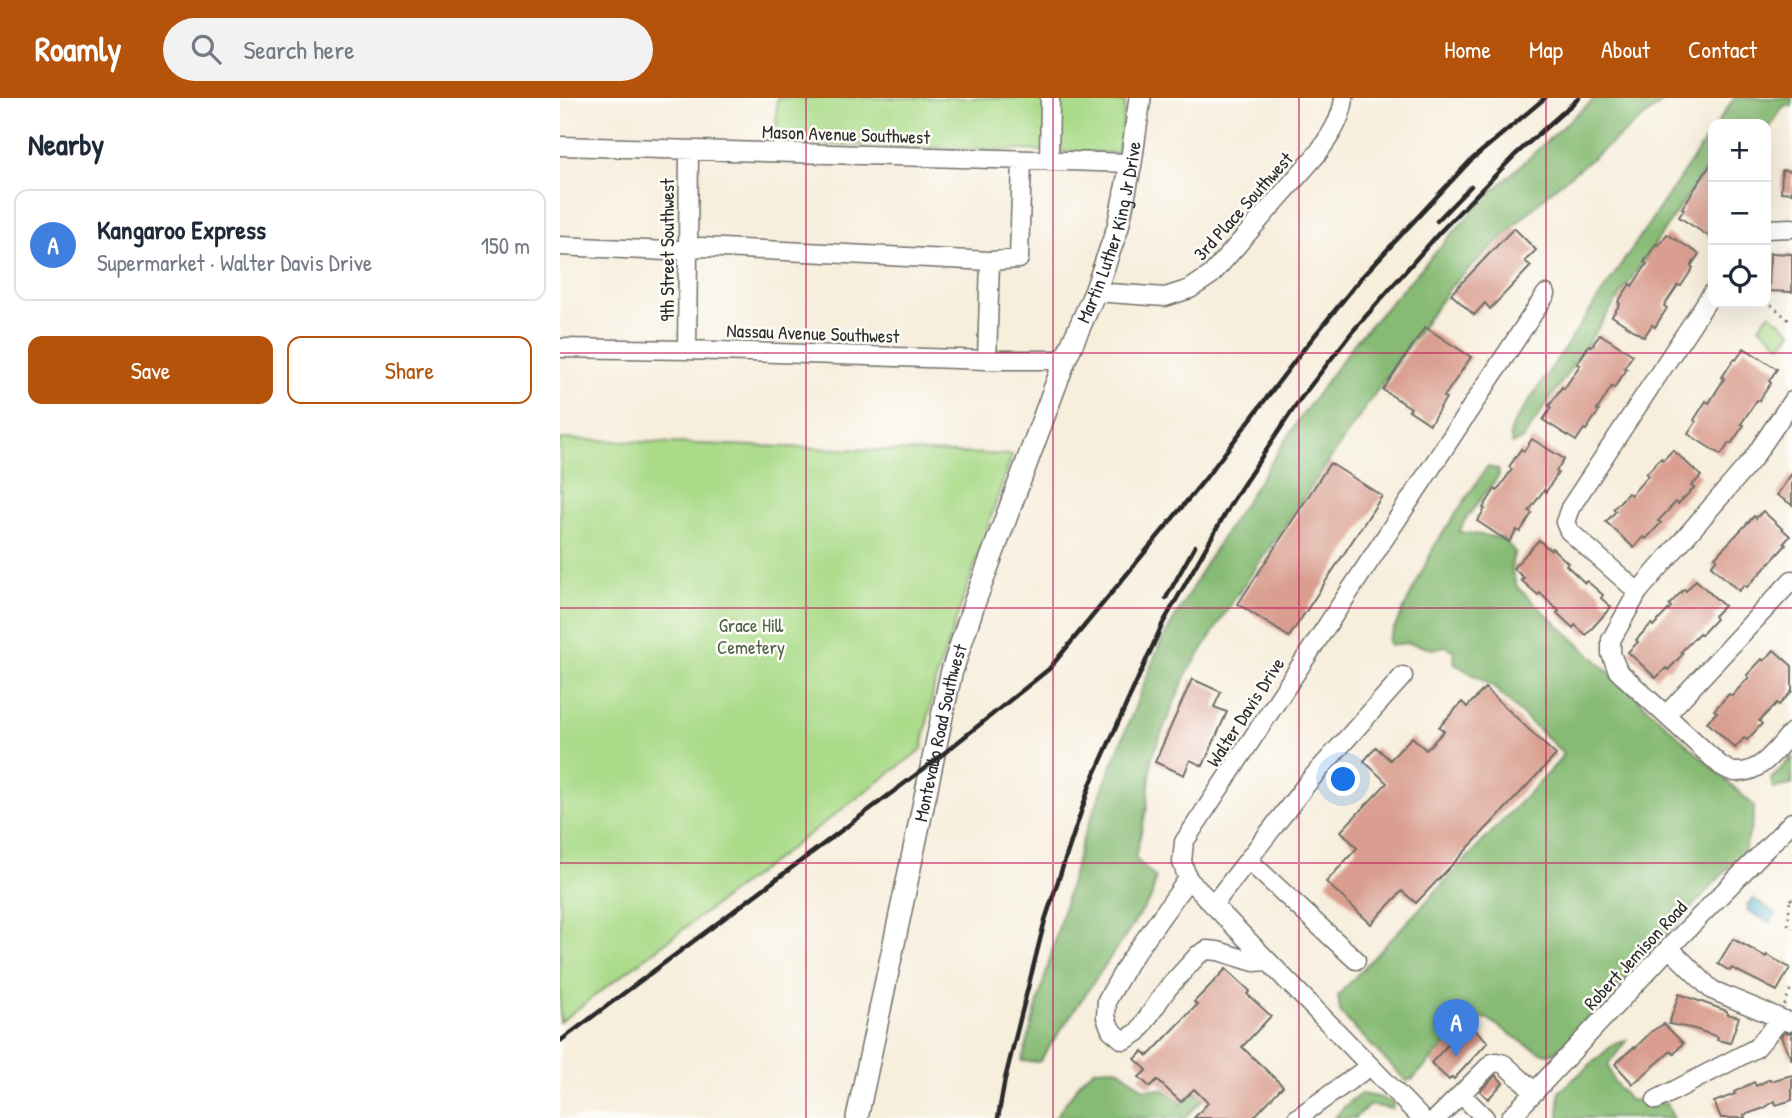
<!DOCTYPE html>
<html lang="en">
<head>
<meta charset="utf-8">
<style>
  body { margin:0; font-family:"Patrick Hand",sans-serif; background:#f2f2f3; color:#1f2937 }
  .controls { position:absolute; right:21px; top:21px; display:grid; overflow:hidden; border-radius:14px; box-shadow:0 7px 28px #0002 }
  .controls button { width:63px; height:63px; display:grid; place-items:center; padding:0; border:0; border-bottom:2px solid #e0e1e3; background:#fff; color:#1f2937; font:35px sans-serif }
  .you { position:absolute; left:784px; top:682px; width:24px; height:24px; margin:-18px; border:5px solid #fff; border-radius:50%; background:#1a73e8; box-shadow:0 0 0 10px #1a73e833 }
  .badge { display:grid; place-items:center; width:46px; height:46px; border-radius:50%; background:#b45309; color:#fff; font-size:23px; font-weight:700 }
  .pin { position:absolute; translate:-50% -58px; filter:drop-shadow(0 2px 4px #0008) }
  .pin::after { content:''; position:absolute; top:37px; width:24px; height:21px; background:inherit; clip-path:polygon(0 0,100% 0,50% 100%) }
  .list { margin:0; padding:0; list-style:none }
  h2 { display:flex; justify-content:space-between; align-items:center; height:91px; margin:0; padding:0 28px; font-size:30px }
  h2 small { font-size:23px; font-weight:400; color:#747a83 }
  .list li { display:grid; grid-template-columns:46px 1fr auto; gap:21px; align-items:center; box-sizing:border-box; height:112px; margin:0 14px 14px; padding:0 14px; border:2px solid #e0e1e3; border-radius:14px }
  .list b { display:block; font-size:26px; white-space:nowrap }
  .list p { margin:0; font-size:23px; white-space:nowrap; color:#747a83 }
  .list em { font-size:23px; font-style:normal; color:#747a83 }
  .actions { display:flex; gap:14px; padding:21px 28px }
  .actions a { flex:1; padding:16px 0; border:2px solid #b45309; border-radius:14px; text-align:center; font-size:24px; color:#b45309 }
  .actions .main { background:#b45309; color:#fff }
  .icon { flex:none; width:38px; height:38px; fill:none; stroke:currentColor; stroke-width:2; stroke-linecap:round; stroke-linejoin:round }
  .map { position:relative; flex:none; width:1232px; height:1020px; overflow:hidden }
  header { display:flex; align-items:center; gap:42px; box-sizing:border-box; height:98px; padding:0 35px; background:#b45309; color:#fff }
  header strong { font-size:33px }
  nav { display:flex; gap:38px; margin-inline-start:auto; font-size:24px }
  .search { width:490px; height:63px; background:#f2f2f3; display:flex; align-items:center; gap:18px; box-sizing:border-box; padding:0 24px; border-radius:38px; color:#747a83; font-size:26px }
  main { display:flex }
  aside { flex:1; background:#fff }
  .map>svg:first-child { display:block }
  .green { fill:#aadb89; stroke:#6a835a; stroke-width:2 }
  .forest { fill:#87bb75; stroke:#597350; stroke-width:2 }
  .water { fill:#4db2cc; stroke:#3c6e7c; stroke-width:2 }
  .building { fill:#d99e8f }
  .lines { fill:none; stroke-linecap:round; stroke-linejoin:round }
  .minor-casing { stroke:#726f69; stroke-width:21 }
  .major-casing { stroke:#726f69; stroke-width:24 }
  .path { stroke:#726f69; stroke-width:2.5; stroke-dasharray:2 5; stroke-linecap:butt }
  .minor { stroke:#fff; stroke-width:18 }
  .major { stroke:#fff; stroke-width:21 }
  .rail { stroke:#2b2b2b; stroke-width:4.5 }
  .grid { fill:none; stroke:#c2185b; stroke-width:2; stroke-opacity:0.55 }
  .labels { text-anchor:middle; stroke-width:5; stroke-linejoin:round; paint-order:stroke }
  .street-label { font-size:19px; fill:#2b2b2b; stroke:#fdfcf7 }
  .park-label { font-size:19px; fill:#516047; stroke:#fdfcf7 }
</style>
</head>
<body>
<header>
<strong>Roamly</strong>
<div class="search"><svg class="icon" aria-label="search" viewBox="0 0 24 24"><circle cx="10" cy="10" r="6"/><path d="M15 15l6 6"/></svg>Search here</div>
<nav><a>Home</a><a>Map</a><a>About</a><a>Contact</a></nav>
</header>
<main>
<aside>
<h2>Nearby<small></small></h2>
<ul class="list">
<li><span class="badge" style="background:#3f7fe0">A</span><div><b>Kangaroo Express</b><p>Supermarket · Walter Davis Drive</p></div><em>150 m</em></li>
</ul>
<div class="actions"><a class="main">Save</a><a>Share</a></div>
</aside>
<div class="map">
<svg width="1232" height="1020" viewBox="0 0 1232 1020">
  <rect width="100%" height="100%" fill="#fdfcf7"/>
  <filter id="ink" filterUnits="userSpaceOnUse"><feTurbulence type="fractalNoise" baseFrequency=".0143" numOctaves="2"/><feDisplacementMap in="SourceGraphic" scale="14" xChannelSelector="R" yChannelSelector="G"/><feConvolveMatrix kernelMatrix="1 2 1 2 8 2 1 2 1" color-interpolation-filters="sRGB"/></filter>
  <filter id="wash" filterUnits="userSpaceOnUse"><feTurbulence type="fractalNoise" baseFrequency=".00686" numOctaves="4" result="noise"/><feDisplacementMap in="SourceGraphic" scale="28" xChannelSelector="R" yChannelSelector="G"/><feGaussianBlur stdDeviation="1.57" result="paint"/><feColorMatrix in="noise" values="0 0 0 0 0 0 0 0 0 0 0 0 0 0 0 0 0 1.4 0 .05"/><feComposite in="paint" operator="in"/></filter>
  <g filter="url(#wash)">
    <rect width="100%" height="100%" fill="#f7eedc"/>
    <path class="green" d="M 217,0 L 497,0 L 498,2 L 565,4 L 562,34 L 558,55 L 216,45 Z
      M 1210,215 L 1232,234 L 1221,247 L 1199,228 Z
      M 0,341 L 452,357 L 375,584 L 362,651 L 0,924 Z"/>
    <path class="forest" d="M 1036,0 L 1108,0 L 991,93 L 892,187 L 825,281 L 675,500 L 626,577 L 592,658 L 587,709 L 575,760 L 596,780 L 591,800 L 479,964 L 462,963 L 522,743 L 599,548 L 649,460 L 740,320 L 796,243 L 919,106 L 1013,19 Z
      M 1174,0 L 1232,0 L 1232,8 L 1224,8 L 1206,35 L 1206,26 L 1157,26 Z
      M 1153,31 L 1153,60 L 963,341 L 952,346 L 950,336 L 954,325 Z
      M 927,369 L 938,371 L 939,377 L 905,422 L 899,434 L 942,440 L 955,454 C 949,467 952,476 957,489 L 1194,708 L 1194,718 L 1190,734 L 1184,753 L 1007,944 C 1002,949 996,956 988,956 C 974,955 941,929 928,921 L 921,920 L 916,925 L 908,923 L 853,981 L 846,983 L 785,920 L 780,913 L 778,897 L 999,663 L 1003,655 L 932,588 L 895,566 L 894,553 L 885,548 L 873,551 L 848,545 L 830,547 L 828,543 L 875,447 Z
      M 1232,659 L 1232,687 L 1213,690 L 1211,681 Z
      M 1066,943 L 1048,967 L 1053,982 L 1069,1002 L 1107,1005 L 1113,1020 L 999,1020 L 999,994 L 1054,946 Z
      M 675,958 L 681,963 L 625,1020 L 495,1020 L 524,979 L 535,971 L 557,970 L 584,991 L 603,991 L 622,1006 L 634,993 L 638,997 Z
      M 801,996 L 818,999 L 834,1005 L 832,1011 L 810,1007 L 795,1020 L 774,1020 L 790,1003 Z"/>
    <path class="water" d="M 1194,801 L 1216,816 L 1210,825 L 1187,812 L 1189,808 L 1187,807 Z"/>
    <g id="blocks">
      <path class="building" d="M 1153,63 L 1153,141 L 1119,119 L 1124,111 L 1122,110 Z
        M 1222,72 L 1232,73 L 1232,95 L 1221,94 Z
        M 954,130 L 976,152 L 965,163 L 971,168 L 930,211 L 925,205 L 914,217 L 891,196 Z
        M 1107,136 L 1139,156 L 1131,168 L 1133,170 L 1121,188 L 1118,187 L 1104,208 L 1107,210 L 1095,229 L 1092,227 L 1084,239 L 1052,218 L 1060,206 L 1058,204 L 1070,186 L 1072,188 L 1087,166 L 1084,164 L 1096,146 L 1099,147 Z
        M 1210,155 L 1232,156 L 1232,194 L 1209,193 Z
        M 865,229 L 911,259 L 884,299 L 886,300 L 870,326 L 849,312 L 851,310 L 823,292 Z
        M 1040,236 L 1073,257 L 1064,270 L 1067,271 L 1054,290 L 1052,288 L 1037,312 L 1039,313 L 1026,332 L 1024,331 L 1016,343 L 983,322 L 991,310 L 989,308 L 1002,289 L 1004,291 L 1020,267 L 1017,266 L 1029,247 L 1032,248 Z
        M 1184,250 L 1217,271 L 1209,283 L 1211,285 L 1199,303 L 1197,302 L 1181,326 L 1184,327 L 1171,346 L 1169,345 L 1161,357 L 1128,336 L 1136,324 L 1134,322 L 1146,303 L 1149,305 L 1164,281 L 1162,279 L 1174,261 L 1176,262 Z
        M 972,341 L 1004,361 L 996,373 L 998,375 L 986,394 L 984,392 L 969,413 L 972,415 L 960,434 L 957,432 L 949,444 L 917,423 L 925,411 L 923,410 L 935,391 L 937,393 L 952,371 L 949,369 L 961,351 L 964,353 Z
        M 1113,352 L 1141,378 L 1131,388 L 1134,390 L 1118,406 L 1116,404 L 1098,423 L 1101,425 L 1086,441 L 1083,439 L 1074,450 L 1046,424 L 1056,413 L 1053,411 L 1068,395 L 1071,397 L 1088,378 L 1086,376 L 1101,360 L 1103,362 Z
        M 770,365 L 822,398 L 729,539 L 678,506 Z
        M 1232,375 L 1232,407 L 1217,397 Z
        M 1203,413 L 1230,438 L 1224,445 L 1226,447 L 1205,470 L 1187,489 L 1184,487 L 1179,493 L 1151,468 L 1157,461 L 1155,459 L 1180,433 L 1194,418 L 1196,420 Z
        M 979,442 L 990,452 L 992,450 L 1008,465 L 1006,467 L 1025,485 L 1027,483 L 1043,497 L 1041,500 L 1051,509 L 1026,537 L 1015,527 L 1013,530 L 997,515 L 999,513 L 980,495 L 978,497 L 961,482 L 964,480 L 953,470 Z
        M 1136,482 L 1164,508 L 1154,518 L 1156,521 L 1141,537 L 1139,535 L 1121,554 L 1123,556 L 1108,572 L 1106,570 L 1096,580 L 1068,554 L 1078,544 L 1076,542 L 1091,526 L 1093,528 L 1111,509 L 1109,507 L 1124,491 L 1126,493 Z
        M 1214,552 L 1232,568 L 1232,593 L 1219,607 L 1217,605 L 1199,623 L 1202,626 L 1187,642 L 1184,640 L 1175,650 L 1147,624 L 1157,614 L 1154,612 L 1169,596 L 1172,598 L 1189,579 L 1187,577 L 1202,561 L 1204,563 Z
        M 632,581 L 661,594 L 654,609 L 667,614 L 643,668 L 630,662 L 624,677 L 595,664 Z
        M 925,590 L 996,657 L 856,805 L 842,793 L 811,826 L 766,784 L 797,750 L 781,733 L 827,685 L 804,663 L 816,649 L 830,662 L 852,639 L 866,652 L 884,633 L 879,629 L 902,604 L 907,609 Z
        M 1173,841 L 1206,859 L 1207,857 L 1230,870 L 1217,893 L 1172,870 L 1170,873 L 1158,866 Z
        M 666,871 L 690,893 L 687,896 L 711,918 L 682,949 L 723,988 L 693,1020 L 634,1020 L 648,1005 L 634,991 L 621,1004 L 597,982 L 590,989 L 579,979 L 587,972 L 575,961 L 583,953 L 588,958 L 637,907 L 634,904 Z
        M 1119,896 L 1167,913 L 1167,916 L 1179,919 L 1170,945 L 1157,942 L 1158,939 L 1135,931 L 1109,926 Z
        M 908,925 L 928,944 L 894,981 L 892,979 L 889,982 L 871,965 Z
        M 1104,926 L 1123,945 L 1114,956 L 1111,953 L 1073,986 L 1055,966 L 1074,949 L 1075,950 L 1092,933 Z
        M 1224,934 L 1232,935 L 1232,962 L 1221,939 Z
        M 936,977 L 943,985 L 928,1001 L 920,993 Z
        M 1232,977 L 1232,1002 L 1216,1007 L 1215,1003 L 1204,1010 L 1184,1017 L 1185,1020 L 1161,1020 L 1154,1004 L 1175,996 L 1174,994 L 1194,984 L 1196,988 L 1210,981 L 1210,983 Z"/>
    </g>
  </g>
  <g filter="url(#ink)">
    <use href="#blocks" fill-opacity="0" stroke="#726f69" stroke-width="2"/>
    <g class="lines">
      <defs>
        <path id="minor" d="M 0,48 L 571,65
          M 489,63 L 490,0
          M 1206,131 L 1232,130
          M 0,148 L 107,153 L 142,149 L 430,163 L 459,161 L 462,62
          M 535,194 L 605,199 L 630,191 L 651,177 L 758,55 C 770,38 782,21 784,0
          M 0,250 L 127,252 L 427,262 L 505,262
          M 127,252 L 129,52
          M 427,262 L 430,163
          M 1232,303 L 1192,362 L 1078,494 L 1051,542 L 1051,556 L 1058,573 L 1160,667 C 1165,670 1171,674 1176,674 C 1201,676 1217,650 1232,634
          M 1078,494 L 1009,433 L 1005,424 L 1010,410 L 1153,194
          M 1106,617 L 1232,482
          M 688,762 L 796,862
          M 628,781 L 569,864 L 547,902 L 546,919 L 551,932 L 563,942 L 567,941 L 578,934 L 607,891 L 638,857 L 647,852 L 658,853 L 694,864 L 708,863
          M 653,807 L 749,683 L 843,578
          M 1109,850 L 1152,892 L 1229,924
          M 901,996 L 925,1020
          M 1096,1002 L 1196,950 L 1221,921
          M 737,1020 L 810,968
          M 861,1020 L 628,781 L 622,764 L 624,744 L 986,196
          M 877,1020 L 932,965 L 937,964 L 944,966 L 975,994
          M 950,1020 L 1109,850 L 1232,724"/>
        <g id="major">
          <path id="s1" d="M 297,1020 L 391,576 L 415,503 L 505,262 L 535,194 L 558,129 L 571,65 L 580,0"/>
        </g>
      </defs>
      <use href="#minor" class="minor-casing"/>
      <use href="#major" class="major-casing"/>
      <path class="path" d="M 1206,202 L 1232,225
        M 1232,802 L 1230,800 L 1228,828 L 1232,830
        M 1224,907 L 1232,888"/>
      <use href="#minor" class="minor"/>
      <use href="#major" class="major"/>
      <path class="rail" d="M 877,123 L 911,88
        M 606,500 L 635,448
        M 0,943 L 373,664 L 489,571 L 645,381 L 743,252 L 801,180 L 910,63 L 985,0
        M 438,1020 L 445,981 L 485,822 L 530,687 L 603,525 L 673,402 L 738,304 L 792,234 L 879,135 L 955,57 L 1019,0"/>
    </g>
  </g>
  <path class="grid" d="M 246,0 L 246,1020M 493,0 L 493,1020M 739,0 L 739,1020M 986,0 L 986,1020M 0,255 L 1232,255M 0,510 L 1232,510M 0,765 L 1232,765"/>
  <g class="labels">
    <g class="street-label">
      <text transform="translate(286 36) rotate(2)" y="7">Mason Avenue Southwest</text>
      <text transform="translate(683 108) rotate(-48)" y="7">3rd Place Southwest</text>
      <text dy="7" stroke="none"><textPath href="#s1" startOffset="924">Martin Luther King Jr Drive</textPath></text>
      <text transform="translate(107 152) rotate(-90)" y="7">9th Street Southwest</text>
      <text transform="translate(253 235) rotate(2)" y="7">Nassau Avenue Southwest</text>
      <text transform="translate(685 614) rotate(-57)" y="7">Walter Davis Drive</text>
      <text dy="7" stroke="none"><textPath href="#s1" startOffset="394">Montevallo Road Southwest</textPath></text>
      <text transform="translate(1075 857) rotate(-47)" y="7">Robert Jemison Road</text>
    </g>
    <g class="park-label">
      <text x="191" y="534">Grace Hill<tspan x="191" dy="22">Cemetery</tspan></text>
    </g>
  </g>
</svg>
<div class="controls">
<button>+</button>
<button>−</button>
<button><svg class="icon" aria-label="locate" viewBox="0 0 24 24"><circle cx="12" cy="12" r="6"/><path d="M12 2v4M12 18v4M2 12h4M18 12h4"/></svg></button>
</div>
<div class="you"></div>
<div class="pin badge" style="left:896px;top:959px;background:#3f7fe0">A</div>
</div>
</main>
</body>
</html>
